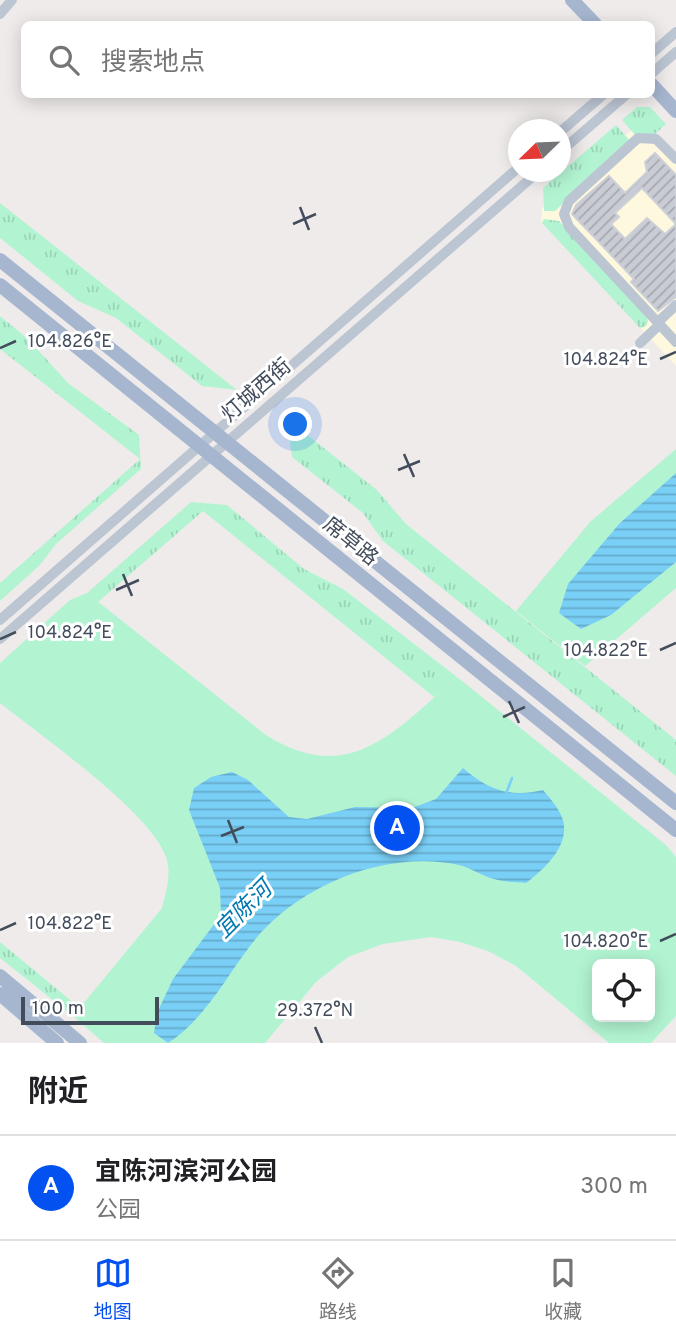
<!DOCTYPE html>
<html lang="zh">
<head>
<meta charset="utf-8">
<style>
  body { margin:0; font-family:Overpass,"Noto Sans SC",sans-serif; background:#f2f2f2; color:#202124 }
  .controls { position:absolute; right:21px; bottom:21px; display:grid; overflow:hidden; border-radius:10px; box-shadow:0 4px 18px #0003 }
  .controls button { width:63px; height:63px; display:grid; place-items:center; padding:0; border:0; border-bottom:2px solid #e0e0e0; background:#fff; color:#202124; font:35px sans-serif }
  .compass { position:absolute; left:508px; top:119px; width:63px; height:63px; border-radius:50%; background:#fff; box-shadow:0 4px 18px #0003; rotate:247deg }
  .scale { position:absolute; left:21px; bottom:18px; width:138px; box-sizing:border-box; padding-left:7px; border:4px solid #424c5b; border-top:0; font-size:19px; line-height:24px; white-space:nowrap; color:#424c5b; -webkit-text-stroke:5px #fff; paint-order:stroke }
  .you { position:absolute; left:296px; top:425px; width:24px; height:24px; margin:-18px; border:5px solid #fff; border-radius:50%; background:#1a73e8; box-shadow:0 0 0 10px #1a73e833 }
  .badge { display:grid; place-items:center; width:46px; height:46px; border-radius:50%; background:#0351f0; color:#fff; font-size:23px; font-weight:700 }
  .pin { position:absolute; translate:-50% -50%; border:4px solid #fff; box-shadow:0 2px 7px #0006 }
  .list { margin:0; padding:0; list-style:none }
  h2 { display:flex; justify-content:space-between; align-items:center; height:91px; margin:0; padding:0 28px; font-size:30px }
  h2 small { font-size:23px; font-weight:400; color:#757577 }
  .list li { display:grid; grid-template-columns:46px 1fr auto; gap:21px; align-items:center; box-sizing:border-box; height:105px; padding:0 28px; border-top:2px solid #e0e0e0 }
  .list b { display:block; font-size:26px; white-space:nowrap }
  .list p { margin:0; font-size:23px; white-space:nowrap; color:#757577 }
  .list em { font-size:23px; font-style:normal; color:#757577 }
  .icon { flex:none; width:38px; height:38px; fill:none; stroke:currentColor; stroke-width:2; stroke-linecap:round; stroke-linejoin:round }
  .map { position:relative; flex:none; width:676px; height:1043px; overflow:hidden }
  .search { position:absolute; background:#fff; box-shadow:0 4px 18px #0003; left:21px; right:21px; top:21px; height:77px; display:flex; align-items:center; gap:18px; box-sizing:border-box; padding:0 24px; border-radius:10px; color:#757577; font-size:26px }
  .sheet { height:196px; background:#fff }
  nav { display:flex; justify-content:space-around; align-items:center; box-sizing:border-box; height:98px; border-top:2px solid #e0e0e0; background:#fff; font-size:19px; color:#757577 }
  nav a { display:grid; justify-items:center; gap:4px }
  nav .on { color:#0351f0 }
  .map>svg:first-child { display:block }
  .commercial { fill:#fef8df }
  .grass { fill:url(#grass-tufts) }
  .green { fill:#b2f4d2; fill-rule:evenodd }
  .water { fill:url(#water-rules) }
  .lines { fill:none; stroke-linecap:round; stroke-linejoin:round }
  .stream { stroke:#79cff6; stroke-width:2.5 }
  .building { fill:url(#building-hatch); stroke:#ced0d8; stroke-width:2 }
  .minor { stroke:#bcc6d3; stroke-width:10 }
  .major { stroke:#a6b6cf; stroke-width:14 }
  .ticks { fill:none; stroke:#424c5b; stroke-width:2.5 }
  .labels { text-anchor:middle; stroke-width:6; stroke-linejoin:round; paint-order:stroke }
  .street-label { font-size:21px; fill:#424c5b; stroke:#fff }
  .water-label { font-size:23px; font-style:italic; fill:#0078af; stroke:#fff }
  .ticks-label { font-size:18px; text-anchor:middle; fill:#424c5b; stroke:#fff; stroke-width:6; stroke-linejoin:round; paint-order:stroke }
</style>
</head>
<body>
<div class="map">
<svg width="676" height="1043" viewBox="0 0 676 1043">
  <defs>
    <pattern id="grass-tufts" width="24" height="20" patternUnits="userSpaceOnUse" patternTransform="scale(1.75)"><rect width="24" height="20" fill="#b2f4d2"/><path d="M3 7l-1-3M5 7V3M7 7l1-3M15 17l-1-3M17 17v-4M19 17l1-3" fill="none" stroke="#9ad3b7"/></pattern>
    <pattern id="water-rules" width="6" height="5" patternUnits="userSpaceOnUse" patternTransform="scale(1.75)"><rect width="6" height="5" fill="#79cff6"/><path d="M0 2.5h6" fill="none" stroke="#65aaca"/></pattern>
    <pattern id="building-hatch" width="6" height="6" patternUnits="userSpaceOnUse" patternTransform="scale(1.75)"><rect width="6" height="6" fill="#c9ccd4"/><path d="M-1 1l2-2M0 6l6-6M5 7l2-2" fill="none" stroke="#a5a8af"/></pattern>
  </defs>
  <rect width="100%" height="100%" fill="#efebeb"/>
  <path class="commercial" d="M 642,121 L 676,155 L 676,366 L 541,221 L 542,208 Z"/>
  <path class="grass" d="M 637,107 L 650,107 L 666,124 L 654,135 L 636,136 L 622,120 Z
    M 616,125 L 630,141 L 555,211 L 544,211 L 543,188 Z
    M 0,203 L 237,390 L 202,386 L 116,318 L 78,301 L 0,238 Z
    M 544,219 L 559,221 L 645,313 L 648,321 L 646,326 L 640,328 L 542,223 Z
    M 0,316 L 28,339 L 68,383 L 139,435 L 141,469 L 55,545 L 40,565 L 0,601 L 0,583 L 140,459 L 0,349 Z
    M 287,419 L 377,490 L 406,524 L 676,740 L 676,776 L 383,541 L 363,513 L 292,457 Z
    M 191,502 L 227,505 L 304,569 L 343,589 L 457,677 L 434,697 L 203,511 L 98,602 L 87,593 Z
    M 0,942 L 80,1008 L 73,1016 L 0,958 Z"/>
  <path class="green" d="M 676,449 L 676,588 L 585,666 L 516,611 L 591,521 Z
    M 87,593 L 266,735 C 350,788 396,730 457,677 L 666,845 L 676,857 L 676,1016 L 651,1043 L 609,1043 L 516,966 L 488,951 L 460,942 L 431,937 L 383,944 L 348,957 L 316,982 L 265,1043 L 104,1043 L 73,1016 L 162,908 C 166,893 171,875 167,860 C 155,815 40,735 0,703 L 0,663 L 70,600 ZM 597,964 L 650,964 L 650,1017 L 597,1017 Z"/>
  <path class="water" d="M 676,473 L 676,562 L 611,615 L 581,629 L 559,613 L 568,584 L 620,523 Z
    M 463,768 C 488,790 510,798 543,790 C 549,797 556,805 560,813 C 575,841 546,868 526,883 C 516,882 504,882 494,879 C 482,876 471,868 459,865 C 385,849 295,886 250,946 C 225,979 203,1021 168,1043 L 154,1033 L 157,1013 L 173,979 L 221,915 L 220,888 L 189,810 L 194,788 L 211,777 L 232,772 L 248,780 L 289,817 L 307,819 L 355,807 L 412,808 L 436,799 Z"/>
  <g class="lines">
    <path class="stream" d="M 506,794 L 512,778"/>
  </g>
  <path class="building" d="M 655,153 L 676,175 L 676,224 L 642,188 L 615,213 L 619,217 L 611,224 L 625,239 L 647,218 L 665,234 L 676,224 L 676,297 L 658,311 L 631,282 L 634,279 L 572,214 L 576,205 L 609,176 L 625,193 L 647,172 L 645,162 Z"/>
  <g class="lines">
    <path class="minor" d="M 0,14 L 12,0
      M 652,53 L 676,32
      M 652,73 L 676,52
      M 560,132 L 604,94
      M 560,152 L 627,94
      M 676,159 L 656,139 L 638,138 L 569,201 L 564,214 L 569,227 L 676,342
      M 658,322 L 676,305
      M 640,343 L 660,324
      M 0,620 L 518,168
      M 0,639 L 538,172"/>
    <path class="major" d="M 572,0 L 595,24
      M 652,85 L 676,111
      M 0,260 L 676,803
      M 0,285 L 676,830
      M 0,976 L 80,1043
      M 0,994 L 57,1043"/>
  </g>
  <path class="ticks" d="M 300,207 L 309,230M 293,224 L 316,214M 0,348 L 16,341M 660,359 L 676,352M 404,454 L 414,477M 398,470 L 420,461M 123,574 L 132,596M 116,590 L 139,580M 0,639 L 16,632M 660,650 L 676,643M 509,701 L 519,723M 503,717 L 525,707M 228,820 L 237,843M 221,836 L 244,827M 0,930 L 16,923M 660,941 L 676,934M 315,1027 L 322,1043"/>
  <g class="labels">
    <g class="street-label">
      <text transform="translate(256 390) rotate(-41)" y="7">灯城西街</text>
      <text transform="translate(351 541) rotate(39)" y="7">席草路</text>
    </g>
    <g class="water-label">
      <text transform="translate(243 909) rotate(-45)" y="8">宜陈河</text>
    </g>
  </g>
  <g class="ticks-label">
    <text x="70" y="347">104.826°E</text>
    <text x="606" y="365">104.824°E</text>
    <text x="70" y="638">104.824°E</text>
    <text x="606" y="656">104.822°E</text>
    <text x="70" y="929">104.822°E</text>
    <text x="606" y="947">104.820°E</text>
    <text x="315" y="1016">29.372°N</text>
  </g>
</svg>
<div class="controls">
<button><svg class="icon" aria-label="locate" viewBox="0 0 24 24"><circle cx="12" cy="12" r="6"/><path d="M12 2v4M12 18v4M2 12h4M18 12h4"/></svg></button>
</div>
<svg class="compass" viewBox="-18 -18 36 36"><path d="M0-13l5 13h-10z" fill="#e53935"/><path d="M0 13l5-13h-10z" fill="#757577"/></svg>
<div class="scale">100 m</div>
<div class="you"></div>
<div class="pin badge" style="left:397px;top:828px">A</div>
<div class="search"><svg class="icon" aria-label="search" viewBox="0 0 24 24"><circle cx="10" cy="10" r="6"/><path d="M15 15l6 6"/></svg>搜索地点</div>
</div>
<section class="sheet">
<h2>附近<small></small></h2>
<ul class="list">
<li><span class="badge">A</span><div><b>宜陈河滨河公园</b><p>公园</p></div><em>300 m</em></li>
</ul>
</section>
<nav>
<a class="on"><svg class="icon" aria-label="map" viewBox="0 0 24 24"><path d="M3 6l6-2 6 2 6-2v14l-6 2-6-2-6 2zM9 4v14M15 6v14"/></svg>地图</a>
<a><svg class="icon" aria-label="directions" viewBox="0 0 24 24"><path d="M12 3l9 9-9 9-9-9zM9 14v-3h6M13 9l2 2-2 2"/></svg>路线</a>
<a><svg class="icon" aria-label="saved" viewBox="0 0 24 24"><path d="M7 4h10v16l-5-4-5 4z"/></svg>收藏</a>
</nav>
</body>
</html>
